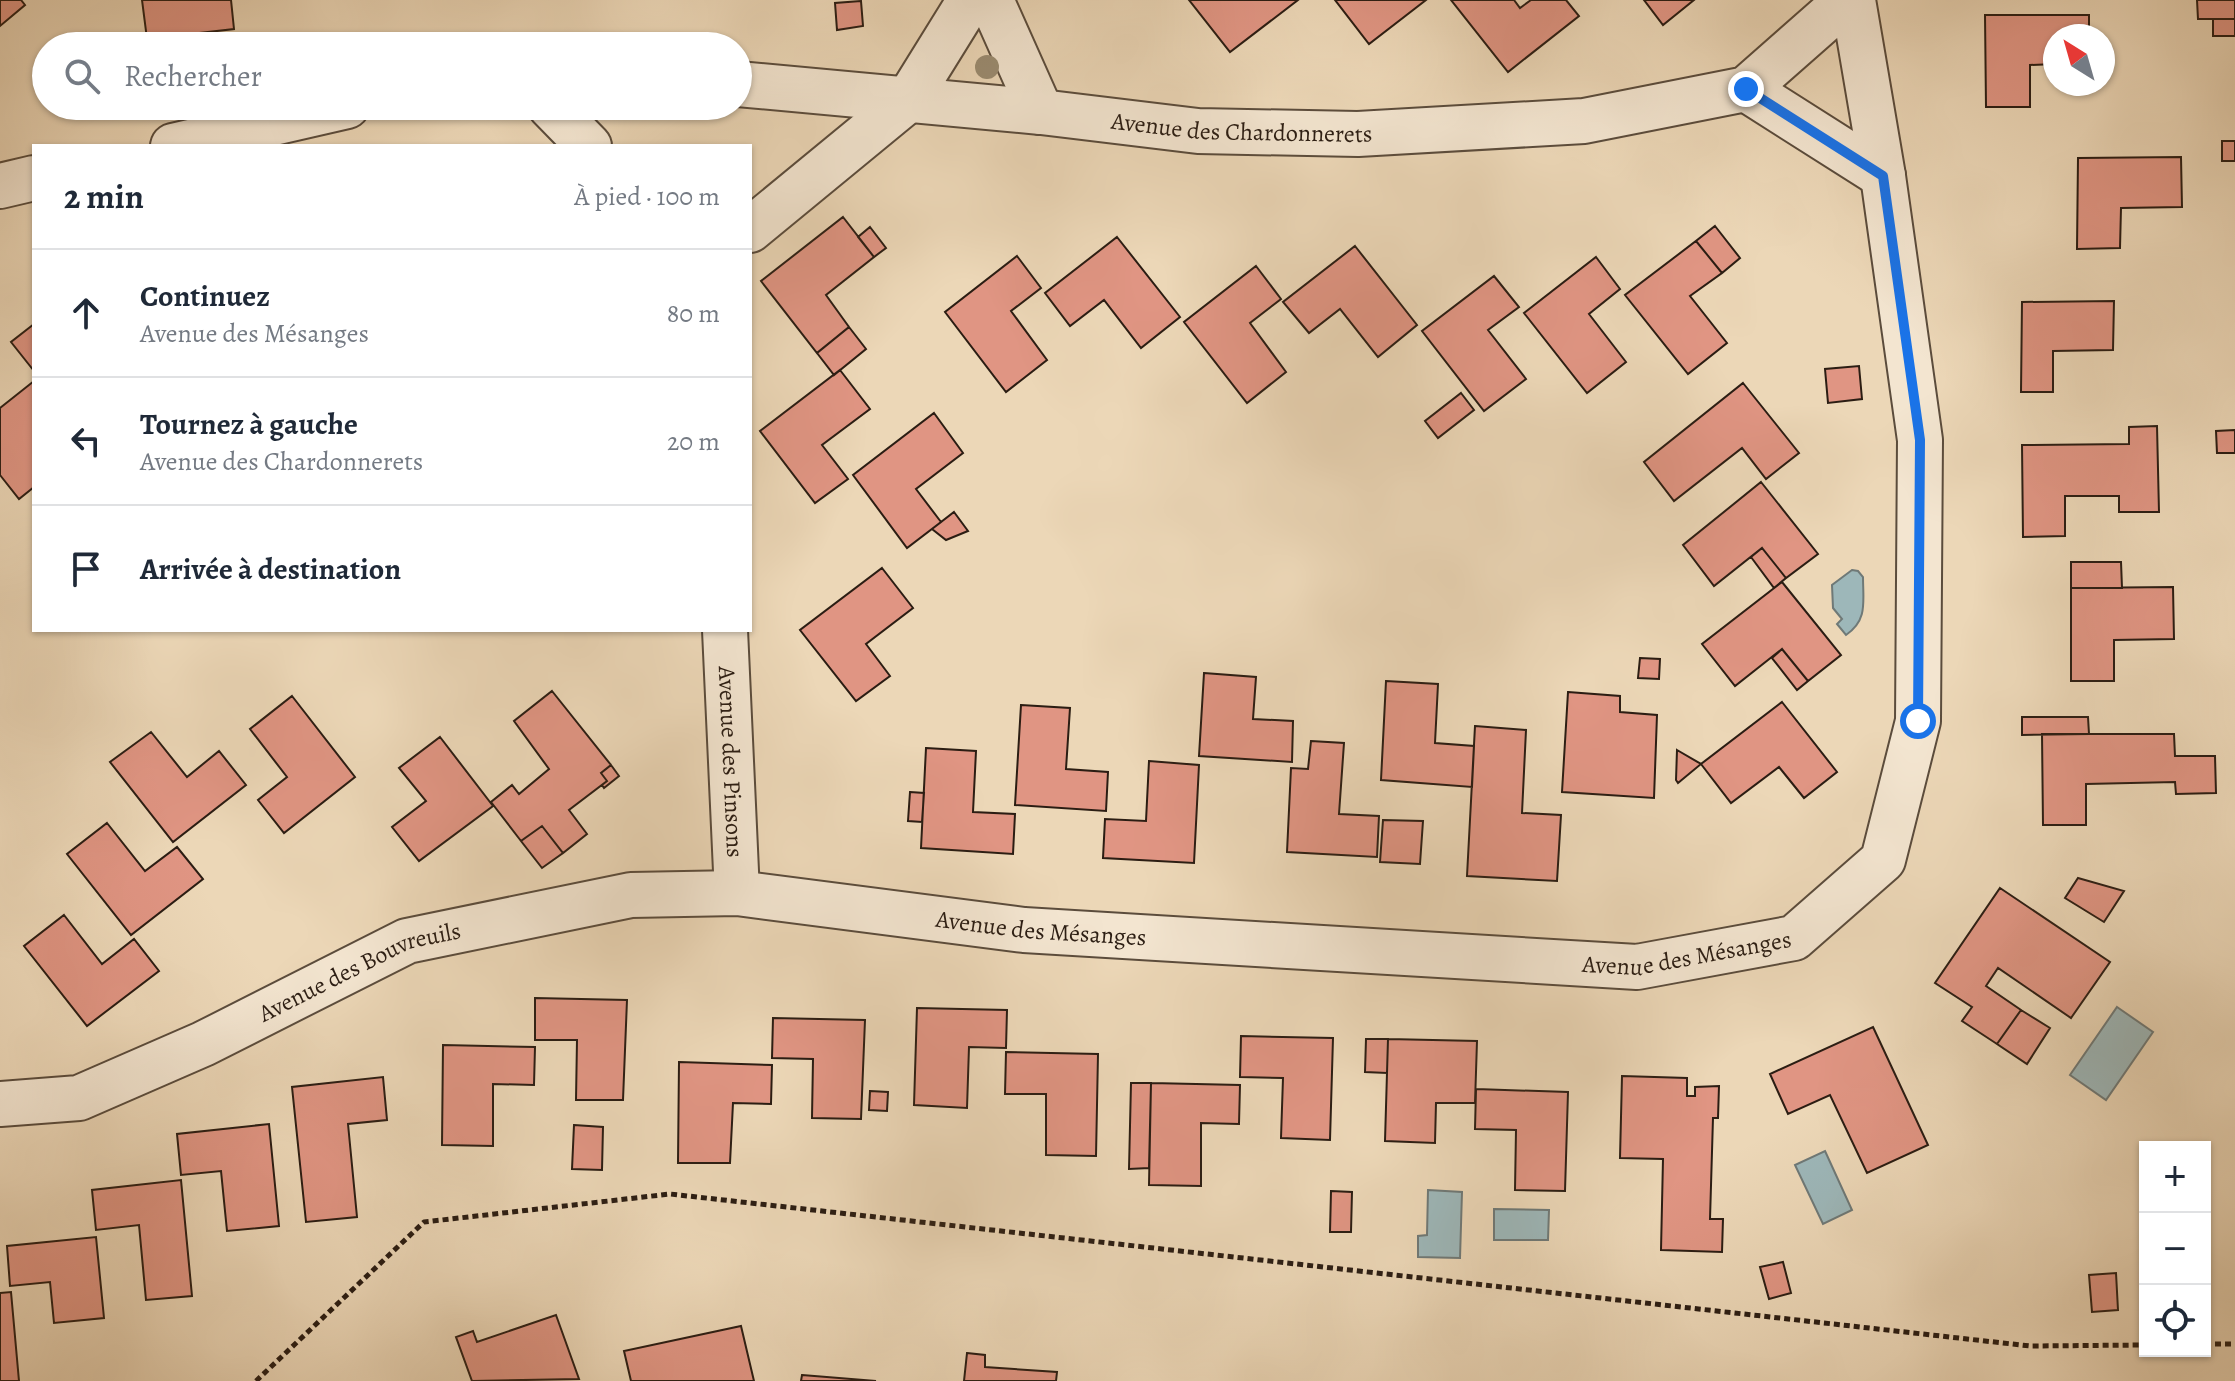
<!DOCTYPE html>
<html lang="fr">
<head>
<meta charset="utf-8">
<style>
  body { margin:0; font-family:Alegreya,serif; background:#f2f2f3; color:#1f2937 }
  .controls { position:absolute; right:24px; bottom:24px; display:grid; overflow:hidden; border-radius:0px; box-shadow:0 2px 6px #0004 }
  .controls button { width:72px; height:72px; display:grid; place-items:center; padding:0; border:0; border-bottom:2px solid #e0e1e3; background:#fff; color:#1f2937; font:40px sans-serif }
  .compass { position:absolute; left:2043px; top:24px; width:72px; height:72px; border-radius:50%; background:#fff; box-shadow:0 2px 6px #0004; rotate:323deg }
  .stop { position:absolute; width:24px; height:24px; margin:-18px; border:6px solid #1a73e8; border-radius:50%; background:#fff }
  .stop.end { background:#1a73e8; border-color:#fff; box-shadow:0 2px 8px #0008 }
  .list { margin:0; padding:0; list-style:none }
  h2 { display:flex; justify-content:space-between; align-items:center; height:104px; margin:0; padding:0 32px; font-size:34px }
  h2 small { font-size:26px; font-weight:400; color:#747a83 }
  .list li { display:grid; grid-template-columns:52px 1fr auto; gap:24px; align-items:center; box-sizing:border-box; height:128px; padding:0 32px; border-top:2px solid #e0e1e3 }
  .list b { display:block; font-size:30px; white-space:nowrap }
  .list p { margin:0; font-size:26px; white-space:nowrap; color:#747a83 }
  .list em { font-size:26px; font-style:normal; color:#747a83 }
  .icon { flex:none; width:44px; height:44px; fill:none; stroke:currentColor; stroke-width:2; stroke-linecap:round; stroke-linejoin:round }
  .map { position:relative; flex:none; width:2235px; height:1381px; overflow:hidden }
  .search { position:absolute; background:#fff; box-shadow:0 2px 6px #0004; left:32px; top:32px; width:720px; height:88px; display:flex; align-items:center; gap:20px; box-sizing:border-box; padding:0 28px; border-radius:44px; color:#747a83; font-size:30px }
  .panel { position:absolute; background:#fff; box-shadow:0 2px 6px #0004; left:32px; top:144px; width:720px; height:488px; border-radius:0px }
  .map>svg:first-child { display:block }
  .water { fill:#9db7b9; stroke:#6f7977; stroke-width:2 }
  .building { fill:#e09583; stroke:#2b1d13; stroke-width:2 }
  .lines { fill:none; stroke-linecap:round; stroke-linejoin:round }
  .minor-casing { stroke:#5b4c3c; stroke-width:48 }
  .path { stroke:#2b1d13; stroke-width:5; stroke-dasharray:6 4; stroke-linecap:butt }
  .minor { stroke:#f3e5d0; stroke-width:44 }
  .tree { fill:#9a8b70 }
  .route { stroke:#1a73e8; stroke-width:10 }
  .labels { text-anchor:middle; stroke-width:7; stroke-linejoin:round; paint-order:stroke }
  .street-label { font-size:24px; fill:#2b1d13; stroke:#f3e5d0 }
</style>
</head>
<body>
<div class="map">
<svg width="2235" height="1381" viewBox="0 0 2235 1381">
  <rect width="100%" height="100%" fill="#ecd7b7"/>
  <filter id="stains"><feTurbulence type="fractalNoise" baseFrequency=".0025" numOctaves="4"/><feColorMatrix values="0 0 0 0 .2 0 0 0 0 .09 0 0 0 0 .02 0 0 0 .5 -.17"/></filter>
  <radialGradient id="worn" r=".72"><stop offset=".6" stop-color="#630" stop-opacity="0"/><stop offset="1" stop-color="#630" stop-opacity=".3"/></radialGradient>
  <path class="water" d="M 1852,570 L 1858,571 L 1863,577 C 1863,602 1868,620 1846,635 L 1837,624 L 1842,619 L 1833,608 L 1832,585 Z
    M 2117,1007 L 2153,1032 L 2106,1100 L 2070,1075 Z
    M 1825,1151 L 1852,1210 L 1823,1224 L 1795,1165 Z
    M 1428,1190 L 1462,1192 L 1460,1258 L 1418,1257 L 1418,1236 L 1427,1235 Z
    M 1494,1209 L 1549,1210 L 1548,1240 L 1494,1240 Z"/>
  <path class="building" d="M 0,0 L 21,0 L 25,5 L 0,26 Z
    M 142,0 L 231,0 L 234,29 L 147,39 Z
    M 1189,0 L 1298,0 L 1230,52 Z
    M 1335,0 L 1426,0 L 1369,44 Z
    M 1451,0 L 1514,0 L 1520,8 L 1531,0 L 1566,0 L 1579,16 L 1508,72 Z
    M 1644,0 L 1694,0 L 1663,25 Z
    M 2197,0 L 2235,0 L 2235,19 L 2198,19 Z
    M 861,1 L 863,26 L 837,30 L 835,3 Z
    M 1985,15 L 2089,15 L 2089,36 L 2055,36 L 2055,64 L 2030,65 L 2030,107 L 1986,107 Z
    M 2213,19 L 2235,19 L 2235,36 L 2213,36 Z
    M 2222,141 L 2235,141 L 2235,161 L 2222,161 Z
    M 2181,157 L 2182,207 L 2121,208 L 2120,248 L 2077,249 L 2078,158 Z
    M 843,217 L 874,257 L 826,295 L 849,327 L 817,353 L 761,281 Z
    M 1715,226 L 1740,258 L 1722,273 L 1696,241 Z
    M 870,227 L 886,248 L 874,257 L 858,237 Z
    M 1117,237 L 1180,317 L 1141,348 L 1104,300 L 1070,326 L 1045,293 Z
    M 1696,241 L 1722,273 L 1690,296 L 1727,343 L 1688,374 L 1625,295 Z
    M 1355,246 L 1417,325 L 1378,357 L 1340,309 L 1309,333 L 1283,302 Z
    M 1017,256 L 1041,288 L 1011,311 L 1047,360 L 1006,392 L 945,312 Z
    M 1596,257 L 1620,289 L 1589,314 L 1626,362 L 1587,393 L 1524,313 Z
    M 1256,266 L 1281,299 L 1250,323 L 1286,372 L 1247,403 L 1184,322 Z
    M 1494,276 L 1519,307 L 1488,330 L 1526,379 L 1484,411 L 1422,331 Z
    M 2114,301 L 2113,350 L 2053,351 L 2053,392 L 2021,392 L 2022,302 Z
    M 34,324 L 34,371 L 11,342 Z
    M 849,327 L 866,349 L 834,375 L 817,353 Z
    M 1859,366 L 1862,399 L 1828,403 L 1825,369 Z
    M 840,370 L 870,409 L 822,445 L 848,479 L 815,503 L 760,431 Z
    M 34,381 L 34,487 L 19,499 L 0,475 L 0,408 Z
    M 1743,383 L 1799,453 L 1766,479 L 1742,448 L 1674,501 L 1644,462 Z
    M 1461,393 L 1474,410 L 1438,438 L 1425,421 Z
    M 934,413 L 963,453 L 916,489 L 941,522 L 907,548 L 853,475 Z
    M 2157,426 L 2159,512 L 2119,512 L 2119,496 L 2065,496 L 2065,536 L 2023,537 L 2022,445 L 2129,444 L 2129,427 Z
    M 2235,430 L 2235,453 L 2217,453 L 2216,431 Z
    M 1761,482 L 1818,554 L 1786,578 L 1762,548 L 1714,586 L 1683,545 Z
    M 954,512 L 968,531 L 946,540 L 932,529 Z
    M 1762,548 L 1786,578 L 1774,588 L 1751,557 Z
    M 2071,562 L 2121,562 L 2122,588 L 2071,588 Z
    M 882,568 L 913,608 L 866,644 L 890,676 L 856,701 L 800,630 Z
    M 1782,582 L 1841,655 L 1808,681 L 1782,649 L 1735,686 L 1702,644 Z
    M 2173,587 L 2174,639 L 2114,640 L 2114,681 L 2071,681 L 2071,588 Z
    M 1782,649 L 1808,681 L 1797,690 L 1772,658 Z
    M 1640,658 L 1660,659 L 1659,679 L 1638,678 Z
    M 1204,673 L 1256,677 L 1253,719 L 1293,721 L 1292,762 L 1199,756 Z
    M 1386,681 L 1438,684 L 1435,743 L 1474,746 L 1472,787 L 1381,780 Z
    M 552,691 L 611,765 L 601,773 L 607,781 L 569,810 L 587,834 L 563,853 L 542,826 L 521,841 L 491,802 L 512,785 L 519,794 L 549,769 L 514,721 Z
    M 1568,692 L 1620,696 L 1620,712 L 1657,715 L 1654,798 L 1562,792 Z
    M 292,696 L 355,777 L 284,833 L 258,800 L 287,777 L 250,729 Z
    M 1782,702 L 1837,772 L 1804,798 L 1779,767 L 1731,803 L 1701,764 Z
    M 1021,705 L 1070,708 L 1066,769 L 1108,772 L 1106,811 L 1015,805 Z
    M 2022,717 L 2088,717 L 2089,734 L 2022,735 Z
    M 1475,726 L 1526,730 L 1522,813 L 1561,815 L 1557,881 L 1467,876 Z
    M 151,732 L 187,777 L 219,751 L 246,785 L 173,842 L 110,762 Z
    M 2042,734 L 2174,734 L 2175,756 L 2215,756 L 2216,793 L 2176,794 L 2175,782 L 2086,784 L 2086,825 L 2043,825 Z
    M 440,737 L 493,806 L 419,861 L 392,827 L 426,801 L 399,768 Z
    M 1311,741 L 1344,743 L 1339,814 L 1379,816 L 1377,857 L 1287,852 L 1291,768 L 1308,769 Z
    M 926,748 L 976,751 L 973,812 L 1015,814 L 1013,854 L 921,848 Z
    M 1677,750 L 1701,764 L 1678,783 L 1676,780 Z
    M 1149,761 L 1199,765 L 1194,863 L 1103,858 L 1105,819 L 1146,821 Z
    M 611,765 L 619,776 L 604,788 L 602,785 L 607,781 L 601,773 Z
    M 910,792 L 924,793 L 922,822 L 908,821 Z
    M 1383,820 L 1423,821 L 1420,864 L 1380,862 Z
    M 107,823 L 145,871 L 177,847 L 203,879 L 131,935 L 67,854 Z
    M 542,826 L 563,853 L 542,868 L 521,841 Z
    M 2078,878 L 2124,891 L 2104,922 L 2065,898 Z
    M 2000,888 L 2110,962 L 2071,1018 L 1998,968 L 1986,986 L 2021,1010 L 1997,1044 L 1962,1021 L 1972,1007 L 1935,983 Z
    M 64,915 L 102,964 L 134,939 L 159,971 L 87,1026 L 24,946 Z
    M 535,998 L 627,1000 L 623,1100 L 576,1100 L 577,1040 L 535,1040 Z
    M 917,1008 L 1007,1010 L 1006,1048 L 969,1047 L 967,1108 L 914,1105 Z
    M 2021,1010 L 2050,1028 L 2027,1064 L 1997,1044 Z
    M 773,1018 L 865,1020 L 861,1119 L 812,1118 L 813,1059 L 772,1058 Z
    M 1873,1027 L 1928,1145 L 1867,1173 L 1830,1095 L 1788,1114 L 1770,1074 Z
    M 1241,1036 L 1333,1038 L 1330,1140 L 1281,1138 L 1283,1078 L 1240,1077 Z
    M 1366,1039 L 1388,1039 L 1387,1073 L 1365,1072 Z
    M 1388,1039 L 1477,1041 L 1475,1103 L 1436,1103 L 1435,1143 L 1385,1141 Z
    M 443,1045 L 535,1047 L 534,1085 L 493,1084 L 493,1146 L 442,1145 Z
    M 1006,1052 L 1098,1054 L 1096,1156 L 1046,1155 L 1046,1094 L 1005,1094 Z
    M 679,1062 L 772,1065 L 771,1104 L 733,1103 L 730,1163 L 678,1163 Z
    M 1622,1076 L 1687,1078 L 1687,1096 L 1695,1096 L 1695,1087 L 1719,1086 L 1718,1118 L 1713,1118 L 1710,1219 L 1723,1219 L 1722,1252 L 1661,1250 L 1663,1159 L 1620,1158 Z
    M 383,1077 L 387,1120 L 348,1124 L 357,1217 L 306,1222 L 292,1087 Z
    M 1131,1083 L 1151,1083 L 1149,1168 L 1129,1169 Z
    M 1151,1083 L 1240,1085 L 1239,1124 L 1201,1123 L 1201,1186 L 1149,1185 Z
    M 1476,1089 L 1568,1092 L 1565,1191 L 1515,1190 L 1516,1130 L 1475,1129 Z
    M 870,1091 L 888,1092 L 887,1111 L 869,1110 Z
    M 269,1124 L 279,1226 L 227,1231 L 221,1171 L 181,1175 L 177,1134 Z
    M 574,1125 L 603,1127 L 602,1170 L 572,1169 Z
    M 181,1180 L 192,1296 L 146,1300 L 139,1225 L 96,1230 L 92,1190 Z
    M 1331,1191 L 1352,1192 L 1351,1232 L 1330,1232 Z
    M 96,1237 L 104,1318 L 54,1323 L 50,1282 L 10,1286 L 7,1246 Z
    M 1783,1262 L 1791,1293 L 1769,1299 L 1760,1267 Z
    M 2116,1273 L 2118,1310 L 2092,1312 L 2089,1275 Z
    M 11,1292 L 19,1381 L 0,1381 L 0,1293 Z
    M 556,1315 L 579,1379 L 472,1381 L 456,1337 L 473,1331 L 477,1342 Z
    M 741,1326 L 754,1381 L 631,1381 L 624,1351 Z
    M 967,1353 L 985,1355 L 985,1367 L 1057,1372 L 1056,1381 L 964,1381 Z
    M 802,1375 L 876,1381 L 801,1381 Z"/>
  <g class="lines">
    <defs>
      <g id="minor">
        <path d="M 991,0 L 1041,112"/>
        <path id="s1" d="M 738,84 L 1041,112 L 1198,131 L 1358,134 L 1584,121 L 1746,89 L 1847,0"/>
        <path d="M 1746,89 L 1883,176"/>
        <path d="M 550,106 L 589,146"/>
        <path d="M 173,146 L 347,106"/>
        <path d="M 0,186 L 34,178"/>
        <path d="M 750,230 L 908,100 L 970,0"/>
        <path id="s2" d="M 725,630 L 737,893"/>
        <path id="s3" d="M 0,1104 L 79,1098 L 203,1044 L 407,941 L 631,895 L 737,893 L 1024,930 L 1637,967 L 1794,938 L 1883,860 L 1918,721 L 1920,440 L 1883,176 L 1853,0"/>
      </g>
    </defs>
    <use href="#minor" class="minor-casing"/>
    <path class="path" d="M 2205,1344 L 2235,1344
      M 256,1381 L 424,1222 L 670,1194 L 2030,1346 L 2145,1345"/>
    <use href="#minor" class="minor"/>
  </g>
  <circle class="tree" cx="987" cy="67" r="12"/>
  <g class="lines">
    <path class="route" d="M 1746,89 L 1883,176 L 1920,440 L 1918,721"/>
  </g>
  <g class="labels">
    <g class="street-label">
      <text dy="8" stroke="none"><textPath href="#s1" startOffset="506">Avenue des Chardonnerets</textPath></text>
      <text dy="8" stroke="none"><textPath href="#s2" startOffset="132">Avenue des Pinsons</textPath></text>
      <text dy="8" stroke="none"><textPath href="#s3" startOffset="1084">Avenue des Mésanges</textPath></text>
      <text dy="8" stroke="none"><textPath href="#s3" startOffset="1732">Avenue des Mésanges</textPath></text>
      <text dy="8" stroke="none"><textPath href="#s3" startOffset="388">Avenue des Bouvreuils</textPath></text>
    </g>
  </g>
  <rect width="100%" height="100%" filter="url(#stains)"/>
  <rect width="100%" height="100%" fill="url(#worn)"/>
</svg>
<div class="controls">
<button>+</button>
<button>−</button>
<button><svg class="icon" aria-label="locate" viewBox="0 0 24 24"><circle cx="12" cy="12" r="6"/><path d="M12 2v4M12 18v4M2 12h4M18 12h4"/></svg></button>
</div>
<svg class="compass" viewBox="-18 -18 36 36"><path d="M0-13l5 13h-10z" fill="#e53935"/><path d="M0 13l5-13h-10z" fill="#747a83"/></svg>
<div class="stop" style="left:1918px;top:721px"></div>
<div class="stop end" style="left:1746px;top:89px"></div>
<div class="search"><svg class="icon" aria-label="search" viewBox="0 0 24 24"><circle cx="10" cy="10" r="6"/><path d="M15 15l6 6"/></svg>Rechercher</div>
<section class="panel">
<h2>2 min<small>À pied · 100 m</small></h2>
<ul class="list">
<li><svg class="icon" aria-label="ahead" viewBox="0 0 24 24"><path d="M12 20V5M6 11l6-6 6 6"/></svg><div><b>Continuez</b><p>Avenue des Mésanges</p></div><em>80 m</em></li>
<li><svg class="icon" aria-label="left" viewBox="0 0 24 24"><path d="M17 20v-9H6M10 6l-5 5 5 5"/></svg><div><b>Tournez à gauche</b><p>Avenue des Chardonnerets</p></div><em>20 m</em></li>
<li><svg class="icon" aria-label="arrive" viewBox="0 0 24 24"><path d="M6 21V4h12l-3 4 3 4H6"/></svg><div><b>Arrivée à destination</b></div></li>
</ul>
</section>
</div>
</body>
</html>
